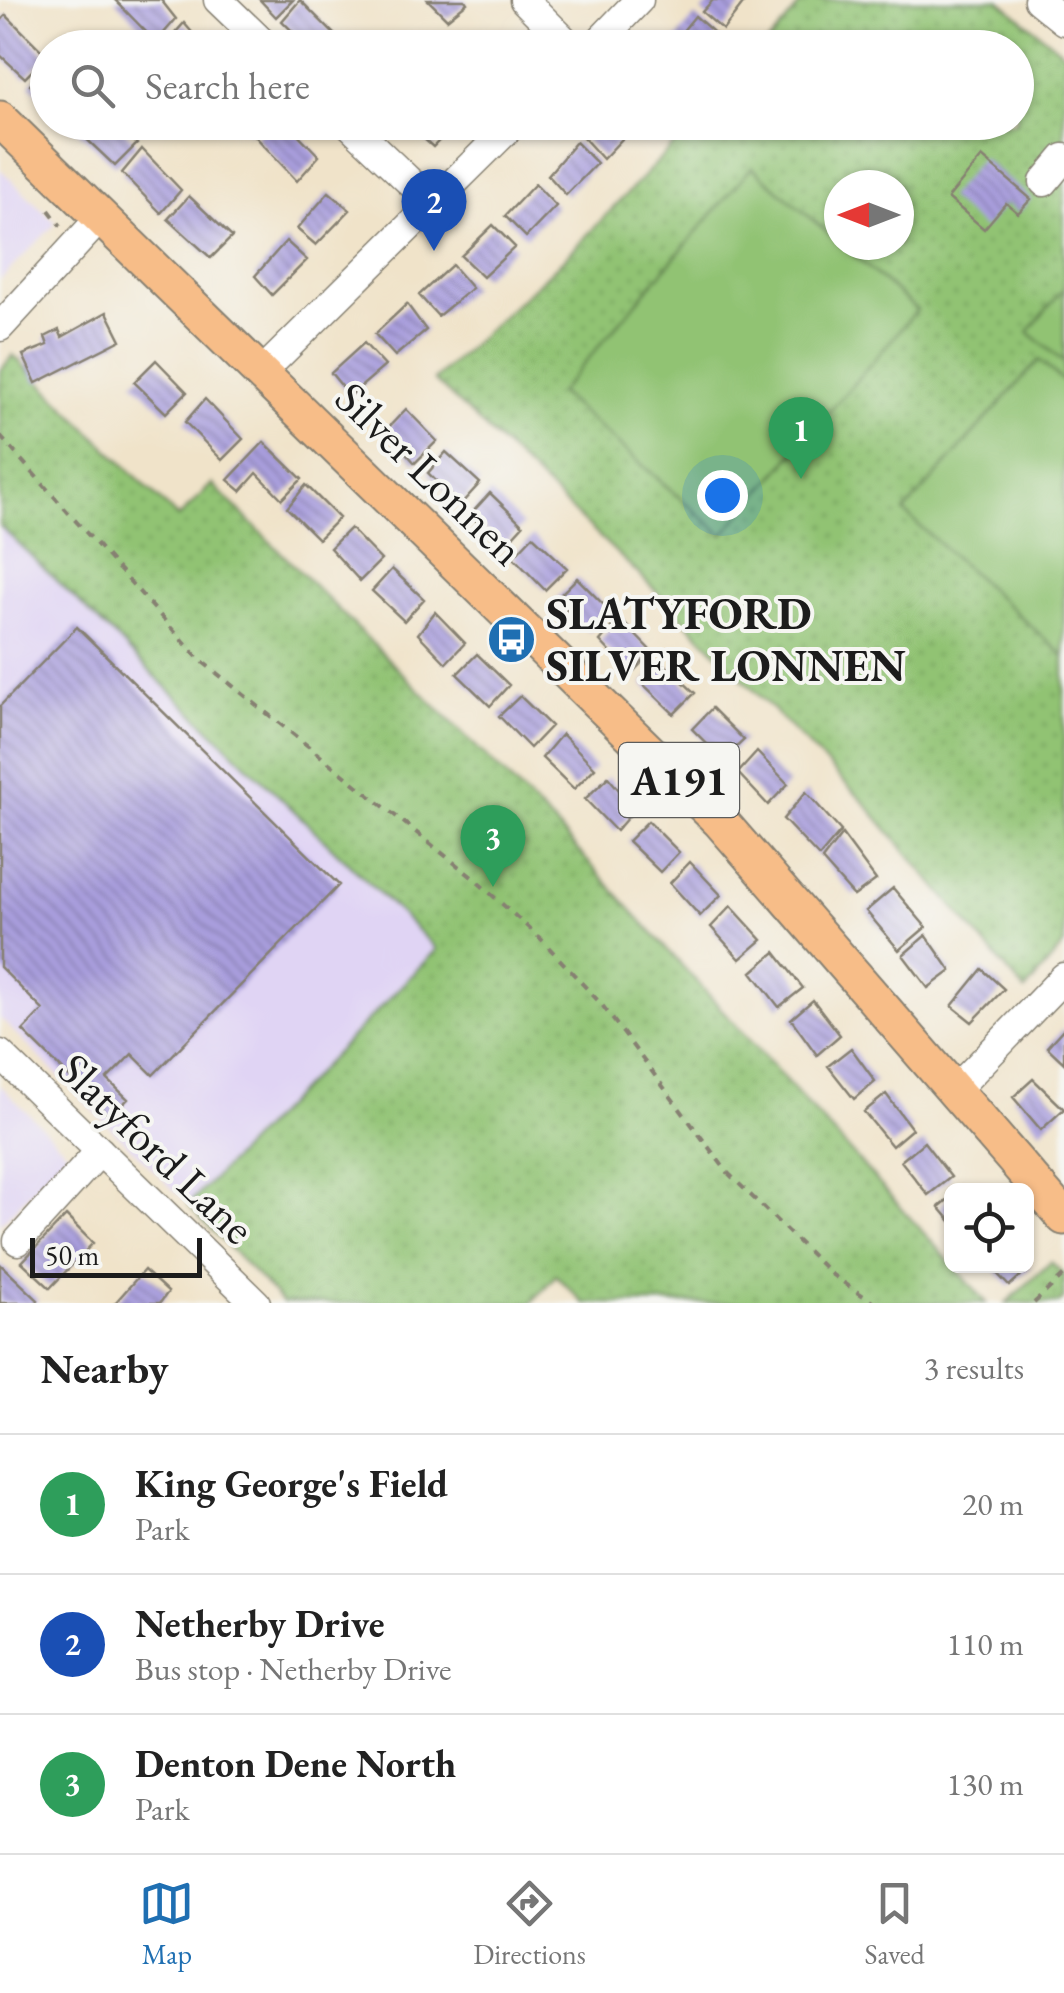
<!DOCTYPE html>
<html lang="en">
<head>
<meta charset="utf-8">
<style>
  body { margin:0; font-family:"EB Garamond",serif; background:#f2f2f2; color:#222 }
  .controls { position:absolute; right:30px; bottom:30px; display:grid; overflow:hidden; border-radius:15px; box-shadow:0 2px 8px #0004 }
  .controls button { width:90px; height:90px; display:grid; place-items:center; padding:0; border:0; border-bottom:2px solid #e0e0e0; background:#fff; color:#222; font:50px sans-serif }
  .compass { position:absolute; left:824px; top:170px; width:90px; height:90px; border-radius:50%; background:#fff; box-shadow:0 2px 8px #0004; rotate:270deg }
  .scale { position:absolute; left:30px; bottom:25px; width:172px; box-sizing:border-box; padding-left:10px; border:5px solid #1c1c1c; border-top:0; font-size:28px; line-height:35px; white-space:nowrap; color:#1c1c1c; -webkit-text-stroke:8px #f6f6f2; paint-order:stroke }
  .you { position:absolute; left:722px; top:495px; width:35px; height:35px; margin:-25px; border:8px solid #fff; border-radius:50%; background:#1a73e8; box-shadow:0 0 0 15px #1a73e833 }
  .badge { display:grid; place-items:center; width:65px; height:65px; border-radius:50%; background:#1f6fb2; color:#fff; font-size:32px; font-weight:700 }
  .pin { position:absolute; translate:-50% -82px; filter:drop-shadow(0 2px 5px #0008) }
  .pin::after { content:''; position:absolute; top:52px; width:35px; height:30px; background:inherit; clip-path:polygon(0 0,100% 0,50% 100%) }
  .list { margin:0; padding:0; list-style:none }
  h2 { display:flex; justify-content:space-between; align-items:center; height:130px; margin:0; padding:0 40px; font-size:42px }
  h2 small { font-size:32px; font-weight:400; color:#767676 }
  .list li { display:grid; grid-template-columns:65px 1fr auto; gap:30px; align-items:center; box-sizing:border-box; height:140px; padding:0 40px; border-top:2px solid #e0e0e0 }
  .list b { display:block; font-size:38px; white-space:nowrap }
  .list p { margin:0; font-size:32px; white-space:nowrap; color:#767676 }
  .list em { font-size:32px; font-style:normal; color:#767676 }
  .icon { flex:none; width:55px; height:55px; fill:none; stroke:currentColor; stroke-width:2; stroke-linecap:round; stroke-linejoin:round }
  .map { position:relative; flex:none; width:1064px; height:1303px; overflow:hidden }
  .search { position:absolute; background:#fff; box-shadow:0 2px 8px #0004; left:30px; right:30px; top:30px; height:110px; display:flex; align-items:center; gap:25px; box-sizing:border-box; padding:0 35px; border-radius:55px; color:#767676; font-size:38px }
  .sheet { height:550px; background:#fff }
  nav { display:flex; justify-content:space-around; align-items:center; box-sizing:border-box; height:140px; border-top:2px solid #e0e0e0; background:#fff; font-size:28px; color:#767676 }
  nav a { display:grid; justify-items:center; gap:5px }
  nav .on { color:#1f6fb2 }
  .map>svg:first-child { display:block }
  .built { fill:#e0d4f4 }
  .green { fill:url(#green-dots); stroke:#567048; stroke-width:2.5; fill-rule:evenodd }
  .pitch { fill:#91c373; stroke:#567048; stroke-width:2.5 }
  .building { fill:url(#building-back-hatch) }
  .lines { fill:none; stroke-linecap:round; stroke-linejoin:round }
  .minor-casing { stroke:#868072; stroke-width:31 }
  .major-casing { stroke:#868072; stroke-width:39 }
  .path { stroke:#868072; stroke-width:4; stroke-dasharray:8 8; stroke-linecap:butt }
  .minor { stroke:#fff; stroke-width:28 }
  .major { stroke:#f7bd88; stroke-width:35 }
  .labels { text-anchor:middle; stroke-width:8; stroke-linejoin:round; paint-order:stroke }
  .shield { fill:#f6f6f2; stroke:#5d5d5c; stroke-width:2.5 }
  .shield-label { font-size:42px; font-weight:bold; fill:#1c1c1c }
  .street-label { font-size:45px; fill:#1c1c1c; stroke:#f6f6f2 }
  .poi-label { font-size:45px; font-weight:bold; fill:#1c1c1c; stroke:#f6f6f2; text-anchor:start }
</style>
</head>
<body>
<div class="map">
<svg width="1064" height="1303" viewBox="0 0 1064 1303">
  <defs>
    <pattern id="green-dots" width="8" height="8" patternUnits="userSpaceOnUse" patternTransform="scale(2.5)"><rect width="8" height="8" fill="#91c373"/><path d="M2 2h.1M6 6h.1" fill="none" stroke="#7ca763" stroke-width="1.8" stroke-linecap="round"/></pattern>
    <pattern id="building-back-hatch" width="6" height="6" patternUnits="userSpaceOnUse" patternTransform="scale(2.5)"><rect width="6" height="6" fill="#a99edd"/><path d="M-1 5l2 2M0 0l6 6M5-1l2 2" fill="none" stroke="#8980b2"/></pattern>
  </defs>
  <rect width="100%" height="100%" fill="#f6f6f2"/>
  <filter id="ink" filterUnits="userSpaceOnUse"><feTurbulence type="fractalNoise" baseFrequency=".01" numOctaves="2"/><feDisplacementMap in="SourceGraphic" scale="20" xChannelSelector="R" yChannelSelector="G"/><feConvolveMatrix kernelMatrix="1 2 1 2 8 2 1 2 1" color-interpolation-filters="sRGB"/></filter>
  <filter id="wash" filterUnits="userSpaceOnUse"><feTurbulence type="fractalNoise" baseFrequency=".0048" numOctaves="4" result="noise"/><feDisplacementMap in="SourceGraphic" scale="40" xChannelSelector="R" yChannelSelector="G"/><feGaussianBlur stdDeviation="2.25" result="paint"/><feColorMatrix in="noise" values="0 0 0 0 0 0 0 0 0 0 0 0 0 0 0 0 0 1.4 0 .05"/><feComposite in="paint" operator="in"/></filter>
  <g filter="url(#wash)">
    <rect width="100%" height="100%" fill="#f0e3c9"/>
    <path class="built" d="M 0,169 L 56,223 L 0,280 Z
      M 0,526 L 437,950 L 188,1204 L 0,1018 Z
      M 0,1085 L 68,1153 L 0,1224 Z"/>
    <path class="green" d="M 804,0 L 999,0 L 1064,53 L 1064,945 L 1025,991 L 864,802 L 643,578 L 434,380 L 564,259 L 695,123 L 1016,122 L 1016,48 L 765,47 ZM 839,185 L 899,185 L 899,245 L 839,245 Z
      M 13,355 L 178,518 L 212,484 L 555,825 L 987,1303 L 584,1303 L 556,1275 L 531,1303 L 283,1303 L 188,1205 L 437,949 L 0,526 L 0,371 Z
      M 1051,1262 L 1064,1275 L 1064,1298 L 1059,1303 L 1006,1303 Z"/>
    <path class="pitch" d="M 752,167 L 917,310 L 723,535 L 559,393 Z
      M 1064,288 L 1064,362 L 1028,332 Z
      M 1039,360 L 1064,382 L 1064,656 L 904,512 Z"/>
    <g id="blocks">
      <path class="building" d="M 115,0 L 161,0 L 176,19 L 156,42 Z
        M 260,0 L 293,0 L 276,17 Z
        M 300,0 L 341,41 L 335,48 L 309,48 L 282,21 Z
        M 428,0 L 465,0 L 467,3 L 447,19 Z
        M 713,0 L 746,0 L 723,30 L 702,12 Z
        M 6,15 L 47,56 L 25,78 L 0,55 L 0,22 Z
        M 695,16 L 718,36 L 707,48 L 669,48 Z
        M 184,23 L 202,44 L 206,48 L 162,48 Z
        M 48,66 L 48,102 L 30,85 Z
        M 81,122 L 116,122 L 137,144 L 115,166 L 76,129 Z
        M 239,122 L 260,122 L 250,133 Z
        M 269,122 L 286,122 L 319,156 L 297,181 L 256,137 Z
        M 418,122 L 457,122 L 433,147 L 412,128 Z
        M 597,122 L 638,122 L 603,159 L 583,137 Z
        M 576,142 L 597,163 L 566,195 L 548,175 Z
        M 142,149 L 181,190 L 161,213 L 122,173 Z
        M 982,157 L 1031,199 L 1018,213 L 1006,203 L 984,229 L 948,198 Z
        M 535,184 L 556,206 L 526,237 L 505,216 Z
        M 329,192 L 350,210 L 316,245 L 297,229 Z
        M 189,196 L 232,237 L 211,258 L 168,219 Z
        M 493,225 L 515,247 L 483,277 L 461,256 Z
        M 286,241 L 307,260 L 272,295 L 255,276 Z
        M 452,265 L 472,288 L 438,316 L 419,295 Z
        M 407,304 L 426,330 L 395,356 L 375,334 Z
        M 107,312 L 121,340 L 36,383 L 23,355 L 48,345 L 45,337 L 59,330 L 62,337 Z
        M 364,343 L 385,366 L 350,396 L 331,373 Z
        M 156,360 L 187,392 L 166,413 L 134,382 Z
        M 205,399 L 243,439 L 222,460 L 185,422 Z
        M 406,409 L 437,441 L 415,463 L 386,430 Z
        M 264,442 L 302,479 L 282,499 L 257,473 L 241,491 L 228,480 Z
        M 446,452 L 480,483 L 460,505 L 428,473 Z
        M 306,485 L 339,518 L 318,539 L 287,508 Z
        M 490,493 L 523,525 L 503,547 L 470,515 Z
        M 350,528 L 381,560 L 360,581 L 330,548 Z
        M 533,536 L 567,568 L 545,590 L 513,557 Z
        M 392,569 L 424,599 L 404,621 L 372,591 Z
        M 577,578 L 609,610 L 589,632 L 556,599 Z
        M 435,612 L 465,643 L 446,663 L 418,634 Z
        M 619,618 L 652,652 L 631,674 L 600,641 Z
        M 77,627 L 339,885 L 153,1075 L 132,1054 L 107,1079 L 128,1099 L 110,1117 L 23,1031 L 43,1010 L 0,967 L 0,706 Z
        M 477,654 L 509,685 L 490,706 L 457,674 Z
        M 663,663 L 695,693 L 674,714 L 643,684 Z
        M 520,696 L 551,726 L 530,748 L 499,716 Z
        M 712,708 L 744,740 L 723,760 L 692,729 Z
        M 562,734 L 595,768 L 574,789 L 542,758 Z
        M 757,752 L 788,784 L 768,805 L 738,773 Z
        M 608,777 L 635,809 L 616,831 L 585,799 Z
        M 806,792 L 841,831 L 819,857 L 783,819 Z
        M 648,821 L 679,852 L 660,872 L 628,841 Z
        M 842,834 L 876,880 L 854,896 L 822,860 Z
        M 690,862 L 721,895 L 700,916 L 670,883 Z
        M 893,888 L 926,927 L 899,950 L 866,911 Z
        M 731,906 L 762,940 L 740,959 L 711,927 Z
        M 926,935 L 951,971 L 928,988 L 903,955 Z
        M 775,952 L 803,988 L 779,1007 L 752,972 Z
        M 982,969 L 1004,989 L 972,1022 L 952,1006 Z
        M 813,1000 L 840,1035 L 817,1055 L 791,1019 Z
        M 1064,1028 L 1064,1063 L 1047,1047 Z
        M 851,1048 L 875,1081 L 854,1099 L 828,1066 Z
        M 1033,1079 L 1064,1109 L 1041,1130 L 1013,1097 Z
        M 886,1094 L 912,1129 L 892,1146 L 864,1112 Z
        M 924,1142 L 951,1177 L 928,1195 L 901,1161 Z
        M 951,1197 L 951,1221 L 939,1207 Z
        M 66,1216 L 93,1243 L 50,1288 L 22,1262 Z
        M 0,1264 L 38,1300 L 35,1303 L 0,1303 Z
        M 990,1266 L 1032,1266 L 1009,1286 Z
        M 144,1270 L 168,1292 L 160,1303 L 115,1303 Z"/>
    </g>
  </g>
  <g filter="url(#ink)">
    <use href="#blocks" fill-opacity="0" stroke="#868072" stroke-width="2.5"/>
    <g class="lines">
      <defs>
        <path id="minor" d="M 218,0 L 268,48
          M 524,0 L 572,48
          M 1038,0 L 1064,21
          M 593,48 L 639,0
          M 347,122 L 431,202
          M 1044,182 L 1064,158
          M 0,327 L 102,216
          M 260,374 L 515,122
          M 0,1054 L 256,1303
          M 954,1091 L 1064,977
          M 18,1241 L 100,1151"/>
        <path id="major" d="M 0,119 L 720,821 L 1064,1217"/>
      </defs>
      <use href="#minor" class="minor-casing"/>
      <use href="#major" class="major-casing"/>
      <path class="path" d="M 49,210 L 61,226
        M 0,436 L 199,659 L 472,877 L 541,939 L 602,1005 L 728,1173 L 831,1274 L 874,1303
        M 1034,1303 L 1064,1275"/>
      <use href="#minor" class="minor"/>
      <use href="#major" class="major"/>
    </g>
  </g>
  <defs>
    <symbol id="bus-disc" viewBox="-11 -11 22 22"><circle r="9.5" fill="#1f6fb2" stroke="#f6f6f2"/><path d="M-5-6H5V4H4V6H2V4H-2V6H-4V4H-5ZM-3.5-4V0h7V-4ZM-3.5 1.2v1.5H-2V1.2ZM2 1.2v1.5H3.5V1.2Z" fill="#fff"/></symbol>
  </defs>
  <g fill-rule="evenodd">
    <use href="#bus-disc" x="484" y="612" width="55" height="55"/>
  </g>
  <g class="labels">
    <rect class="shield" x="619" y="743" width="120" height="74" rx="8"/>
    <g class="shield-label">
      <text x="679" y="795">A191</text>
    </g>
    <g class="street-label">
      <text transform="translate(430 473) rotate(44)" y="16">Silver Lonnen</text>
      <text transform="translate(157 1148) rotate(44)" y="16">Slatyford Lane</text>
    </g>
    <g class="poi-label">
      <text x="546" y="629">SLATYFORD<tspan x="546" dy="52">SILVER LONNEN</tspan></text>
    </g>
  </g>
</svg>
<div class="controls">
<button><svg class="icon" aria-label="locate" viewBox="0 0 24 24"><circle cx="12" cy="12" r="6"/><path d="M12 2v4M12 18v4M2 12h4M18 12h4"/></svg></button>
</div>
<svg class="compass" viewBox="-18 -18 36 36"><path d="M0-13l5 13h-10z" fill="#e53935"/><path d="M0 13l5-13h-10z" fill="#767676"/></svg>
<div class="scale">50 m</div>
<div class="you"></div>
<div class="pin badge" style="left:801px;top:479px;background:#2e9e5b">1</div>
<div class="pin badge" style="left:434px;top:251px;background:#1a4fb4">2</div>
<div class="pin badge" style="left:493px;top:887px;background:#2e9e5b">3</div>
<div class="search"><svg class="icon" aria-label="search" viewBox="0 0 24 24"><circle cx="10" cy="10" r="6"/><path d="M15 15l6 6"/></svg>Search here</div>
</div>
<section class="sheet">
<h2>Nearby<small>3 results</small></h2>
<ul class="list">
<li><span class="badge" style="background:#2e9e5b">1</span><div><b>King George's Field</b><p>Park</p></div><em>20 m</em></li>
<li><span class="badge" style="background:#1a4fb4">2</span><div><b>Netherby Drive</b><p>Bus stop · Netherby Drive</p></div><em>110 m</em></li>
<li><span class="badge" style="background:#2e9e5b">3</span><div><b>Denton Dene North</b><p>Park</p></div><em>130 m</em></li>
</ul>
</section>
<nav>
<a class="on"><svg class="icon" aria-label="map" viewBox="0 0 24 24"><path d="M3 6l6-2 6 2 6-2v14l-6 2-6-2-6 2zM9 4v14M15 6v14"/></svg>Map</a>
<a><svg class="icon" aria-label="directions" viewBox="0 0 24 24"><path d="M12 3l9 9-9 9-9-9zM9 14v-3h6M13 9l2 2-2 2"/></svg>Directions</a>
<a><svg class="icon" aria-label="saved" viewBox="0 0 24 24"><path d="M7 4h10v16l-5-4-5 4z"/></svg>Saved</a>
</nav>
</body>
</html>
